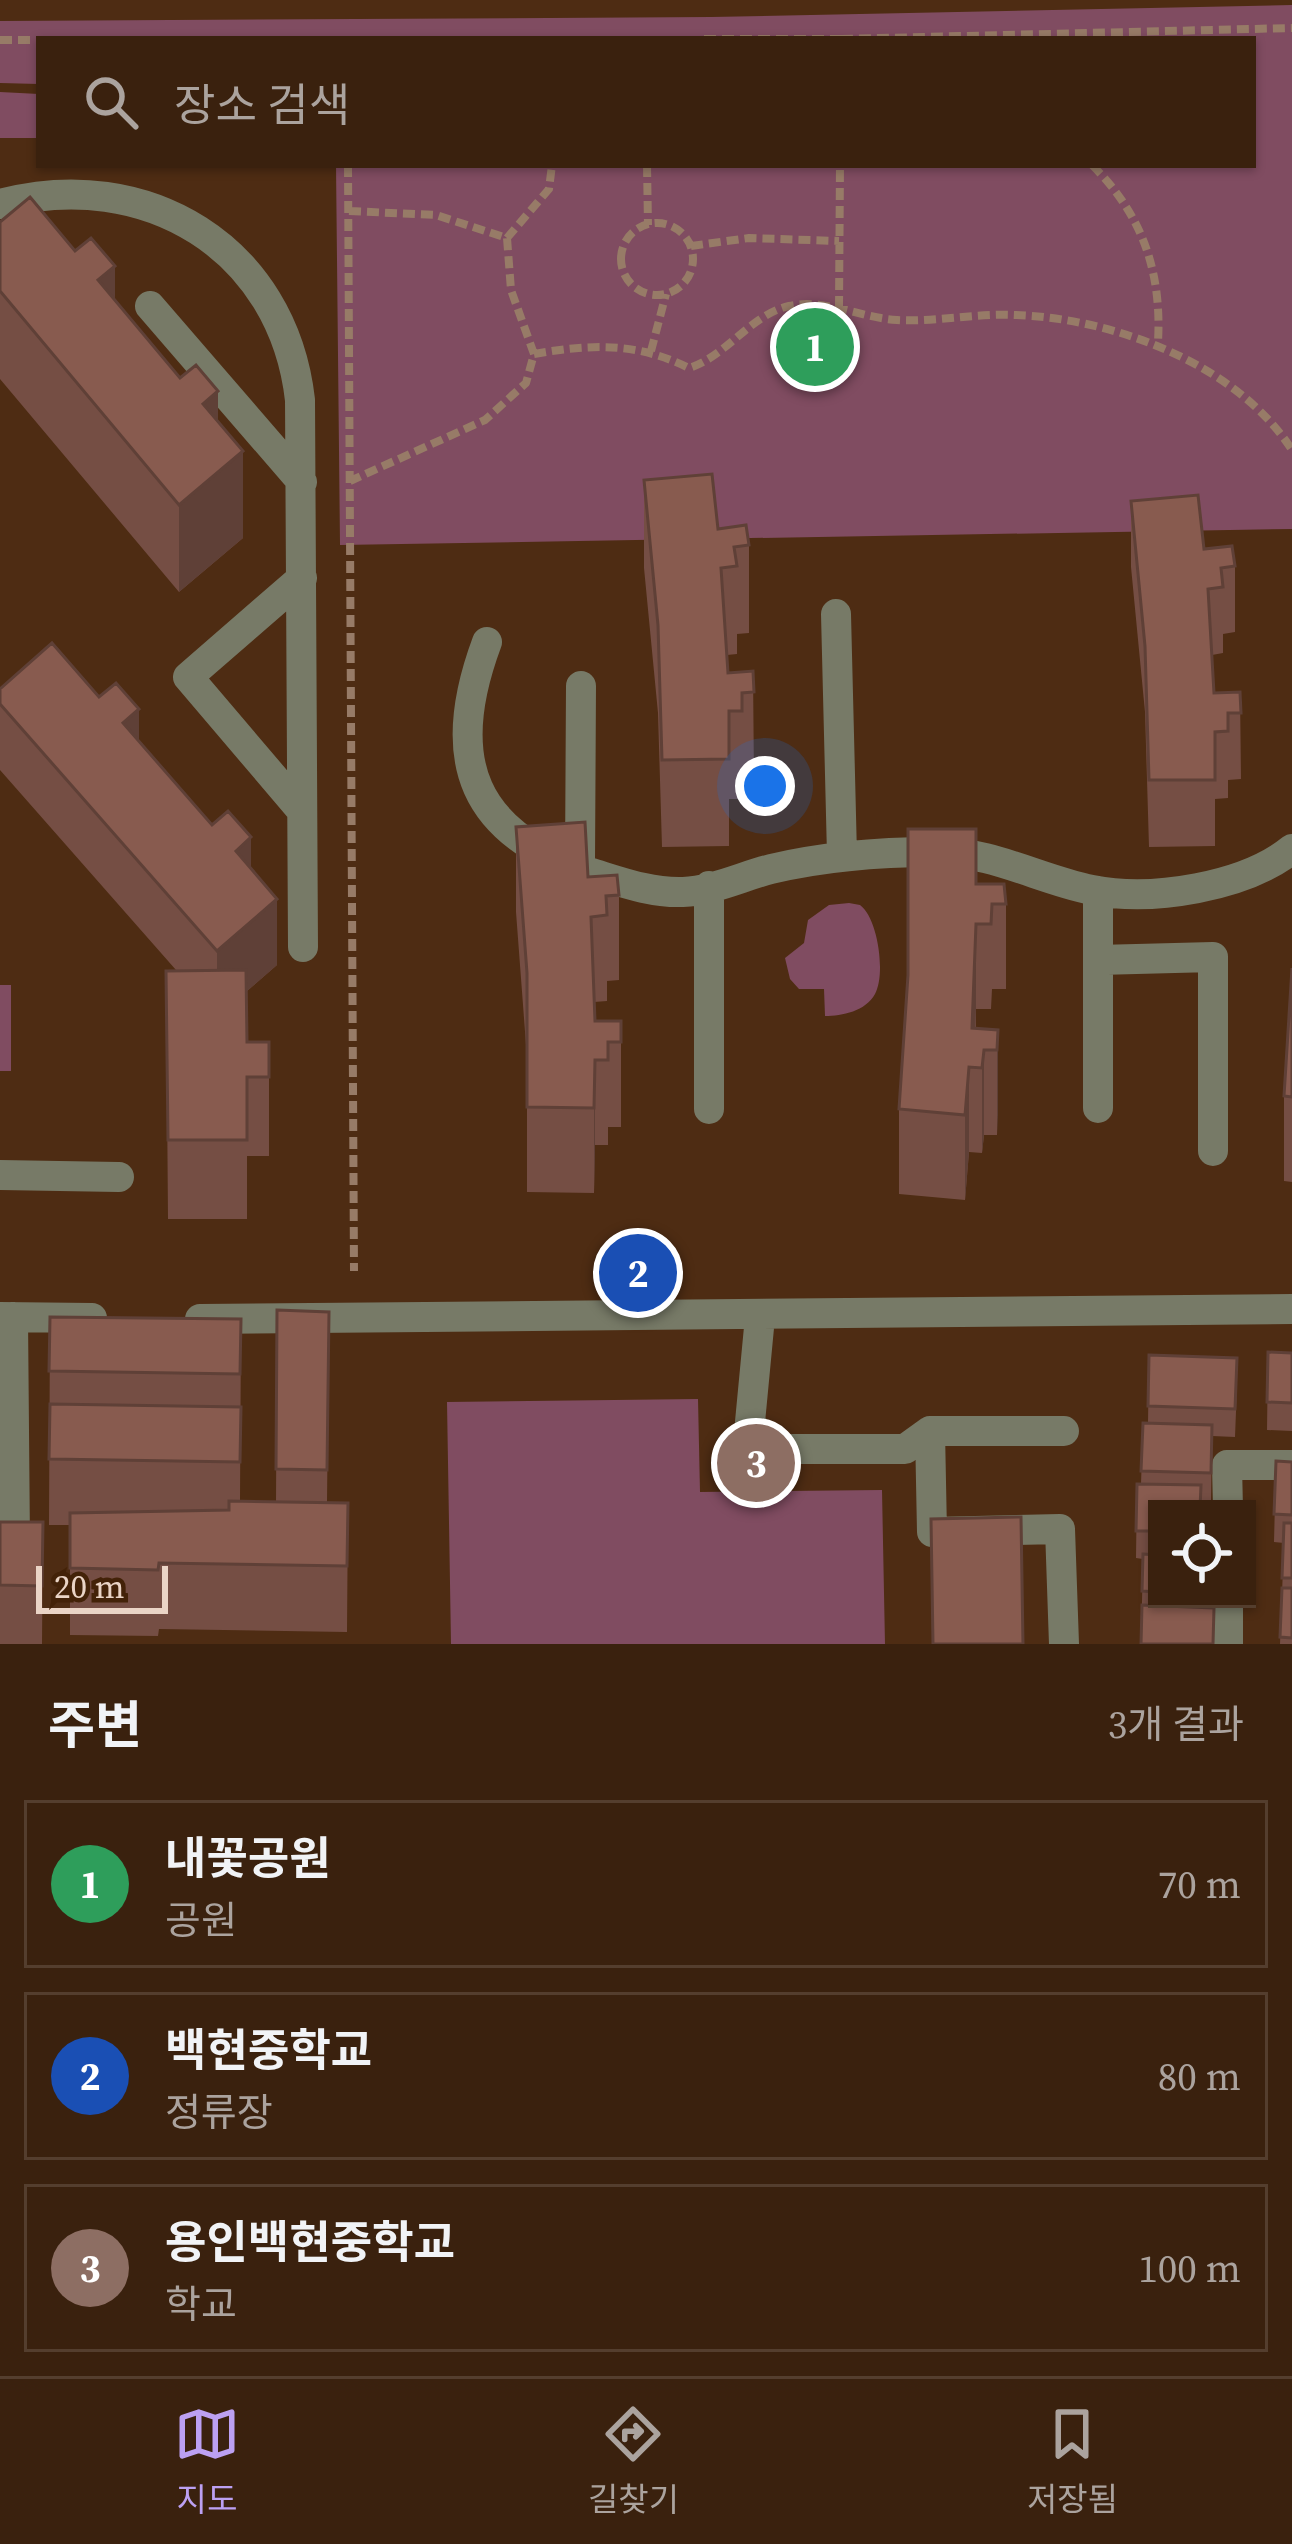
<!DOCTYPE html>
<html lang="ko">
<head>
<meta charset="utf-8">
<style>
  body { margin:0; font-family:"Source Serif 4","Noto Sans KR",serif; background:#452e1c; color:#f1f3f6 }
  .controls { position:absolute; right:36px; bottom:36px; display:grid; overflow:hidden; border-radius:0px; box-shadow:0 3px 9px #0004 }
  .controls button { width:108px; height:108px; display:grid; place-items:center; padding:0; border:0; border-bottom:3px solid #543e2e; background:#3a210e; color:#f1f3f6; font:60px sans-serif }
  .scale { position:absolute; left:36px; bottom:30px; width:132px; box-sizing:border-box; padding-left:12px; border:6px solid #ead4c6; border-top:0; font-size:33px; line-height:42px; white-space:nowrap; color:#ead4c6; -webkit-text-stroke:9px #432208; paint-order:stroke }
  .you { position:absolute; left:765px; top:786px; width:42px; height:42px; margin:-30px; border:9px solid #fff; border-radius:50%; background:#1a73e8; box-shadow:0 0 0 18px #1a73e833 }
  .badge { display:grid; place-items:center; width:78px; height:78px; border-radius:50%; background:#bca0f2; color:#fff; font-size:39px; font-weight:700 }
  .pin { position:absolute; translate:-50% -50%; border:6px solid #fff; box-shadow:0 3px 12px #0006 }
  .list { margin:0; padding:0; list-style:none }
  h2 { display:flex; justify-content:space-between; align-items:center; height:156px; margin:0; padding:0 48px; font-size:51px }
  h2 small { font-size:39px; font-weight:400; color:#aba39e }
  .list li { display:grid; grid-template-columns:78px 1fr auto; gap:36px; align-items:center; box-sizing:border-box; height:168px; margin:0 24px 24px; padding:0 24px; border:3px solid #543e2e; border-radius:0px }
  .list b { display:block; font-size:45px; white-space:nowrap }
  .list p { margin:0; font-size:39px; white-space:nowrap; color:#aba39e }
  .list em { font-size:39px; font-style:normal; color:#aba39e }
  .icon { flex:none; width:66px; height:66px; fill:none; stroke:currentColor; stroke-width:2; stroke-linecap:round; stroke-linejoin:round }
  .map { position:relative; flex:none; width:1292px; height:1644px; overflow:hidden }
  .search { position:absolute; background:#3a210e; box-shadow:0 3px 9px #0004; left:36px; right:36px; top:36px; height:132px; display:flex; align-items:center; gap:30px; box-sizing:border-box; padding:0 42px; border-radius:0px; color:#aba39e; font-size:45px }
  .sheet { height:732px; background:#3a210e }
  nav { display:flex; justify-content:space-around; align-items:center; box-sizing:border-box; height:168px; border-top:3px solid #543e2e; background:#3a210e; font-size:33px; color:#aba39e }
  nav a { display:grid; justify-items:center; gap:6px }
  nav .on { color:#bca0f2 }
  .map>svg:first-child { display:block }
  .green { fill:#804c61 }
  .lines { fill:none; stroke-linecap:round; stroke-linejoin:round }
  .path { stroke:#977b67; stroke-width:8; stroke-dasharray:12 6; stroke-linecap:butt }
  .minor { stroke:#777a67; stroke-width:30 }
  .wall { fill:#754e44 }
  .shaded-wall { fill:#5f4037 }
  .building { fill:#885b4f; stroke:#5f4037; stroke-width:3 }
</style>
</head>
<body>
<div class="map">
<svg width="1292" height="1644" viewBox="0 0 1292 1644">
  <rect width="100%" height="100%" fill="#4e2c13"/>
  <path class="green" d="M 1292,5 L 1292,529 L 340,545 L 336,165 L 1253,165 L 1253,39 L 39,39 L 39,84 L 0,83 L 0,21 L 711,17 Z
    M 0,92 L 39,94 L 39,138 L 0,138 Z
    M 849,903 L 860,905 C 878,918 886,974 875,994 C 866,1011 842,1016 825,1016 L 824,989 L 799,989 L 790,979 L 785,958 L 804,943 L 808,920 L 829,905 Z
    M 0,985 L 11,985 L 11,1071 L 0,1071 Z
    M 698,1399 L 700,1492 L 882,1490 L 885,1644 L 451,1644 L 447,1402 Z"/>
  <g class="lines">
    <path class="path" d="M 704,39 L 841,39
      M 841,39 L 1292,28
      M 0,40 L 39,40
      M 348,165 L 354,1271
      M 647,165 L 648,225
      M 1092,165 C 1142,214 1162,272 1158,342
      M 349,211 L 436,215 L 507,238 L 511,290 L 534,354 L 526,383 L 485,420 L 350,481
      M621 259a36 36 0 1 1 72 0a36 36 0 1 1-72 0Z
      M 507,238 L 549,189 L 552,165
      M 691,246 L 749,238 L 839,241
      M 839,308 L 840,165
      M 651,351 L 666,294
      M 534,354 C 590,344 637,342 689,368 C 727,356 750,315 789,306 C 825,298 861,318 897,320 C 936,322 976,313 1015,315 C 1113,318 1237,364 1292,450"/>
    <path class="minor" d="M 0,204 C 146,165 283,248 300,400 L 303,947
      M 150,306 L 302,482
      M 302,578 L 188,677 L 302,811
      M 836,614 L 842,855
      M 487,642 C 443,760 471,835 595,874 C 624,883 652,893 683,892 C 712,891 743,876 771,869 C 826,856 878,852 934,852 C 992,851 1038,879 1092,890 C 1152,902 1245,887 1292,849
      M 580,863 L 581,686
      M 1098,960 L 1213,957 L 1213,1151
      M 1098,1108 L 1098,891
      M 709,1109 L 709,886
      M 0,1175 L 119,1177
      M 0,1317 L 92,1318
      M 760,1317 L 750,1422 L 770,1449 L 905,1449 L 930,1431 L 1064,1431
      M 200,1319 L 1292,1309
      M 930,1431 L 932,1532 L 1060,1529 L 1064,1644
      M 1228,1509 L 1227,1465 L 1292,1465
      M 0,1555 L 15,1543 L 13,1317
      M 1228,1599 L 1228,1644"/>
  </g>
  <path class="wall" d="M 0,222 L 115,300 L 218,422 L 243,538 L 179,592 L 0,379 Z
    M 644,480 L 718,529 L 749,545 L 749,633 L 737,634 L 737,654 L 727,655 L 728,673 L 753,671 L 754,780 L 742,781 L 742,799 L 729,799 L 729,846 L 662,847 L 658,713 L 644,568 Z
    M 1131,501 L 1204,549 L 1235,566 L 1235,632 L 1223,634 L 1223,653 L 1212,655 L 1214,693 L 1240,692 L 1241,779 L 1228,780 L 1228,798 L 1215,799 L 1215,846 L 1149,847 L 1145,712 L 1131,567 Z
    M 0,689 L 139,742 L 251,870 L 277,965 L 246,992 L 247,1042 L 269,1042 L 269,1156 L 247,1156 L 247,1219 L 168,1219 L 166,971 L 176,970 L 0,770 Z
    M 516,827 L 588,877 L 619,895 L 619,980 L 607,981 L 607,1001 L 594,1002 L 595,1021 L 621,1021 L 621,1127 L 608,1127 L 608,1145 L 595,1145 L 594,1193 L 527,1192 L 527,1058 L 516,912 Z
    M 976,884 L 1006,904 L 1006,989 L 992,989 L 991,1009 L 976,1009 L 976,1028 L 998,1030 L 997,1135 L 984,1135 L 982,1153 L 969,1152 L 965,1200 L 899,1194 L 899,1109 Z
    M 1292,968 L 1292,1182 L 1284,1181 L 1284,1096 Z
    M 277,1310 L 329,1312 L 327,1502 L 348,1503 L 347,1632 L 159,1629 L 158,1636 L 70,1635 L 70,1525 L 49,1525 L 50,1317 L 241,1319 L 240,1501 L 276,1502 Z
    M 1268,1352 L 1292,1353 L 1292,1431 L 1267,1430 Z
    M 1149,1355 L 1237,1386 L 1235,1437 L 1212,1436 L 1211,1501 L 1201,1501 L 1157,1509 L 1157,1599 L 1214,1599 L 1214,1644 L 1141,1644 L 1143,1559 L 1136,1558 L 1137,1484 L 1141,1484 L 1143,1423 L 1148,1423 Z
    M 1276,1461 L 1292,1462 L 1292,1644 L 1280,1644 L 1284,1543 L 1274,1542 Z
    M 0,1522 L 43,1522 L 42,1644 L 0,1644 Z"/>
  <path class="shaded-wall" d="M 115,266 L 115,354 L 98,280 Z
    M 218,391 L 218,472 L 243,451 L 243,538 L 179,592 L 179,505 L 203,404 Z
    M 139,709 L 139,775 L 123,723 Z
    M 251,837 L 251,903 L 236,851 Z
    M 277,899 L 277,965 L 217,1017 L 217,951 Z
    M 976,924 L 976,1009 L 974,1067 L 972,1028 Z
    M 998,1030 L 998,1115 L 997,1135 L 997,1050 Z
    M 984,1050 L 984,1135 L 982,1153 L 982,1068 Z
    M 595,1060 L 595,1145 L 594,1193 L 594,1108 Z
    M 969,1067 L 969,1152 L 965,1200 L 965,1115 Z"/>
  <path class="building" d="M 30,197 L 75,251 L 91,238 L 115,266 L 98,280 L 180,378 L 196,365 L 218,391 L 203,404 L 243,451 L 179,505 L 0,291 L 0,222 Z
    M 712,474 L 718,529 L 746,525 L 749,545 L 734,547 L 737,566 L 721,568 L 728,673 L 753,671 L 754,692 L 742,693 L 742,711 L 729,711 L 729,759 L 662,760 L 658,625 L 644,480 Z
    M 1198,495 L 1204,549 L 1232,546 L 1235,566 L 1221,568 L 1223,587 L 1208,589 L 1214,693 L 1240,692 L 1241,713 L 1228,713 L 1228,731 L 1215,732 L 1215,780 L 1149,780 L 1145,646 L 1131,501 Z
    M 52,643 L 99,697 L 116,683 L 139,709 L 123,723 L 212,825 L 228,811 L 251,837 L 236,851 L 277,899 L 217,951 L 0,704 L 0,689 Z
    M 585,822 L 588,877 L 617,875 L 619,895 L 606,896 L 607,915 L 591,917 L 595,1021 L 621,1021 L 621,1042 L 608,1042 L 608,1060 L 595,1060 L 594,1108 L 527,1107 L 527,973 L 516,827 Z
    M 908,829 L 976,829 L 976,884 L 1004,884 L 1006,904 L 992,904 L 991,924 L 976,924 L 972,1028 L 998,1030 L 997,1050 L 984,1050 L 982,1068 L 969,1067 L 965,1115 L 899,1109 L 908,975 Z
    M 1292,968 L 1292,1097 L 1284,1096 Z
    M 246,970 L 247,1042 L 269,1042 L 269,1077 L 247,1077 L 247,1140 L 168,1140 L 166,971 Z
    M 277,1310 L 329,1312 L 327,1470 L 276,1469 Z
    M 50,1317 L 241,1319 L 240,1374 L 49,1371 Z
    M 1268,1352 L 1292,1353 L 1292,1403 L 1267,1402 Z
    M 1149,1355 L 1237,1358 L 1235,1409 L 1148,1406 Z
    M 50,1404 L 241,1407 L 240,1462 L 49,1459 Z
    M 1143,1423 L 1212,1425 L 1211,1473 L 1141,1471 Z
    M 1276,1461 L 1292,1462 L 1292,1515 L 1274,1514 Z
    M 1137,1484 L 1201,1485 L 1200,1509 L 1157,1509 L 1157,1531 L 1136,1531 Z
    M 229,1501 L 348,1503 L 347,1566 L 159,1563 L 158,1570 L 70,1568 L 70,1513 L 229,1510 Z
    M 1021,1517 L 1023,1644 L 933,1644 L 931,1519 Z
    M 0,1522 L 43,1522 L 42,1586 L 0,1585 Z
    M 1284,1523 L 1292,1523 L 1292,1578 L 1282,1578 Z
    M 1143,1554 L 1157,1555 L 1157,1592 L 1142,1591 Z
    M 1282,1588 L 1292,1588 L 1292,1638 L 1280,1637 Z
    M 1142,1605 L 1214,1608 L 1213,1644 L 1141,1644 Z"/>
</svg>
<div class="controls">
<button><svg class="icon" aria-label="locate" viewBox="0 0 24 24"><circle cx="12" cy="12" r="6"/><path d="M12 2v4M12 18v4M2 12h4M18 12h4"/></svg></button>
</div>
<div class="scale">20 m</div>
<div class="you"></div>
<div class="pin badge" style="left:815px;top:347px;background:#2e9e5b">1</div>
<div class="pin badge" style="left:638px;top:1273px;background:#1a4fb4">2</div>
<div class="pin badge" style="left:756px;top:1463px;background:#8d6e63">3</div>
<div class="search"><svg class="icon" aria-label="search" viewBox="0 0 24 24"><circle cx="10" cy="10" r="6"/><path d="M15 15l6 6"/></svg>장소 검색</div>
</div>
<section class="sheet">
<h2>주변<small>3개 결과</small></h2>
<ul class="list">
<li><span class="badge" style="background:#2e9e5b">1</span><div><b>내꽃공원</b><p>공원</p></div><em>70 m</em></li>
<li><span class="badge" style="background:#1a4fb4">2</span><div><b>백현중학교</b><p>정류장</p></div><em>80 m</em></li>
<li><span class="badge" style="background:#8d6e63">3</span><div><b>용인백현중학교</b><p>학교</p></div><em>100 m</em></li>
</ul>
</section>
<nav>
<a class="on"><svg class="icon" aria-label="map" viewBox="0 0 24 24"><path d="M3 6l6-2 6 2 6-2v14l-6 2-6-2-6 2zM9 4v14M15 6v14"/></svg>지도</a>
<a><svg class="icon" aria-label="directions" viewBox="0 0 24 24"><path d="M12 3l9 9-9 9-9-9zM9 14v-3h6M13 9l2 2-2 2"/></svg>길찾기</a>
<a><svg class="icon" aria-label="saved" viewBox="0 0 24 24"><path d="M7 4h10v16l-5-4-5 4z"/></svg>저장됨</a>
</nav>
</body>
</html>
